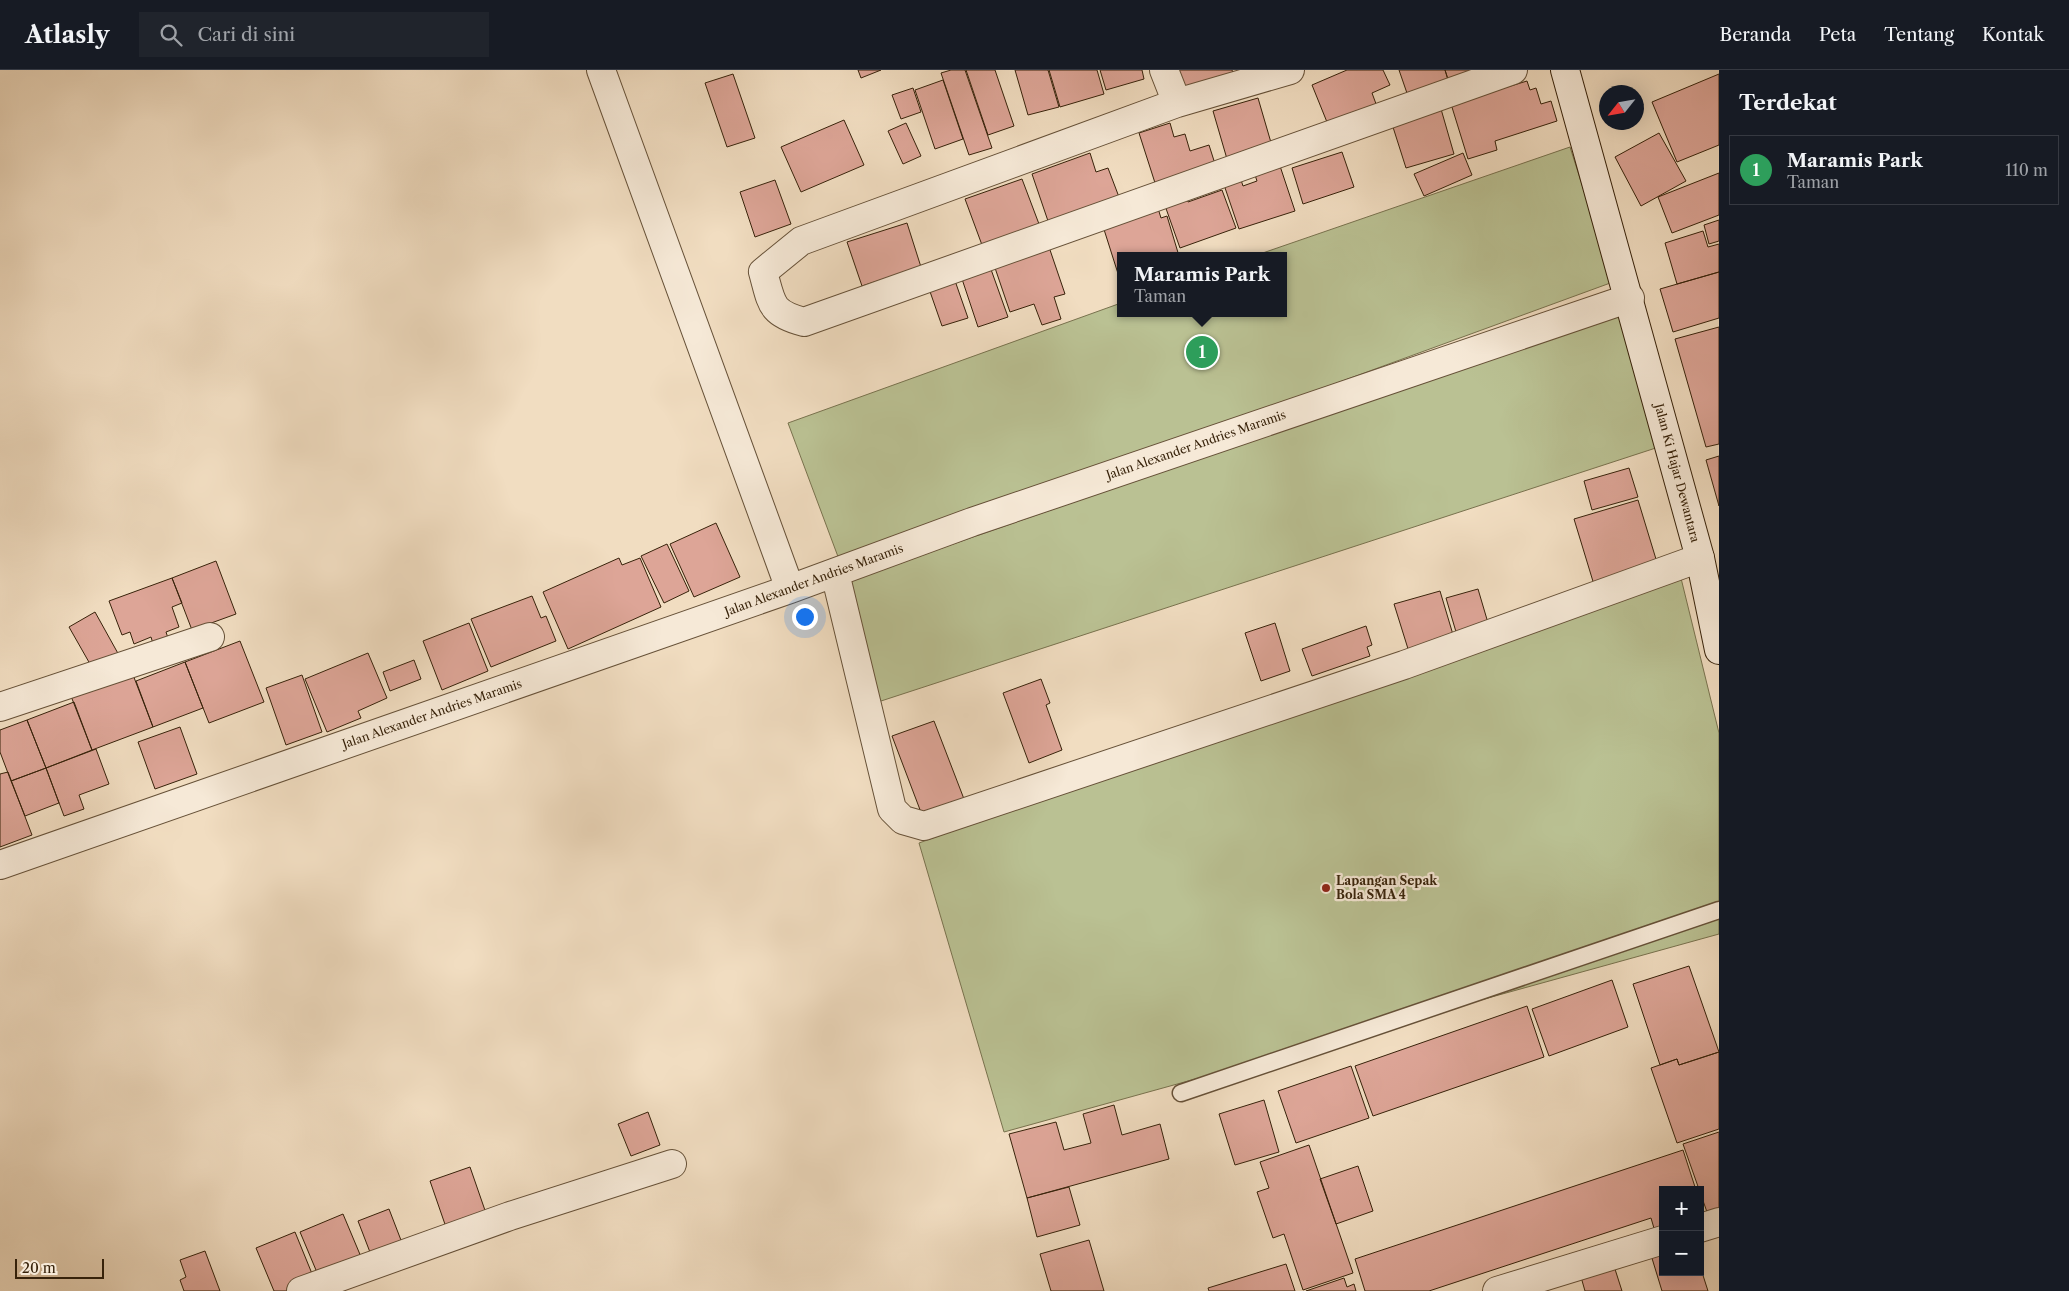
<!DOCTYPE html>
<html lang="id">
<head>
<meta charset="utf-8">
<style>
  body { margin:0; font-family:"Libre Caslon Text",serif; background:#20242c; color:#f1f3f6 }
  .controls { position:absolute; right:15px; bottom:15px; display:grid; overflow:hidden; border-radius:0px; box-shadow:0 5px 20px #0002 }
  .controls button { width:45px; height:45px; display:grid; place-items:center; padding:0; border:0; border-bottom:1px solid #363941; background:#171b24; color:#f1f3f6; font:25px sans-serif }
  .compass { position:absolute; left:1599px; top:15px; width:45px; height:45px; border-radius:50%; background:#171b24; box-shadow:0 5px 20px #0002; rotate:239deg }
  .scale { position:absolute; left:15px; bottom:12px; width:89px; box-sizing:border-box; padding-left:5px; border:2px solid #37220a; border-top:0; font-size:14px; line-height:18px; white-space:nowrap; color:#37220a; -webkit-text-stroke:4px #f6e9d7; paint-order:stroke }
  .you { position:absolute; left:804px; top:546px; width:18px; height:18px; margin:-12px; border:4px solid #fff; border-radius:50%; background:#1a73e8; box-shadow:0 0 0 8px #1a73e833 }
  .badge { display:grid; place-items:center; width:32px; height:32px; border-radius:50%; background:#c59692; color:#fff; font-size:16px; font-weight:700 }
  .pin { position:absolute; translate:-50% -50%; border:2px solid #fff; box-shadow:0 1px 5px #0006 }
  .popup { position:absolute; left:1117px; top:182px; width:170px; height:65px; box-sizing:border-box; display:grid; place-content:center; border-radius:0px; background:#171b24; filter:drop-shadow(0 1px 4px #0005); font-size:16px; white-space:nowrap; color:#9ea1a6 }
  .popup b { font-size:19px; color:#f1f3f6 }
  .popup::after { content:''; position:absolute; left:50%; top:100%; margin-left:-10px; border:10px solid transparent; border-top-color:#171b24 }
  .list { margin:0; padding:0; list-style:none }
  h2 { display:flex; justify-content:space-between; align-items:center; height:65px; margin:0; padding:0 20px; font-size:21px }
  h2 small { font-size:16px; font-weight:400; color:#9ea1a6 }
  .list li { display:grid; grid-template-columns:32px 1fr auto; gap:15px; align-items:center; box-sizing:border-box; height:70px; margin:0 10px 10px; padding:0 10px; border:1px solid #363941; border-radius:0px }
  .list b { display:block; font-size:19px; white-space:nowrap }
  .list p { margin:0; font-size:16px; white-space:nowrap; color:#9ea1a6 }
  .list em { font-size:16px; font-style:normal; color:#9ea1a6 }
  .icon { flex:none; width:28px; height:28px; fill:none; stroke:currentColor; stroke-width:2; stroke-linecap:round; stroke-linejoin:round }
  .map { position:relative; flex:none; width:1719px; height:1221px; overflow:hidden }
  header { display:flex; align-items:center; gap:30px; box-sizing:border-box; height:70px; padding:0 25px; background:#171b24; border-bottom:1px solid #363941 }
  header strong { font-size:24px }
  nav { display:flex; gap:28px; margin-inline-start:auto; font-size:18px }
  .search { width:350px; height:45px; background:#20242c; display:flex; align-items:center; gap:12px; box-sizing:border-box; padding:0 18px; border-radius:0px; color:#9ea1a6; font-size:19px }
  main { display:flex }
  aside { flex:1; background:#171b24 }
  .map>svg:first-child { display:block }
  .green { fill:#bac193; stroke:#78724e }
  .building { fill:#dda597; stroke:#37220a }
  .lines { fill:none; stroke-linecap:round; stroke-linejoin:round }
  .lane-casing { stroke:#665138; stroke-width:19 }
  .street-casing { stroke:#665138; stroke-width:30 }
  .secondary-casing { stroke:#37220a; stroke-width:30 }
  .lane { stroke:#f6e9d7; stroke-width:16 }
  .street { stroke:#f6e9d7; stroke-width:28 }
  .secondary { stroke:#f6e9d7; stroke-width:28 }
  .poi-dot { fill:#8f2418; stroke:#f6e9d7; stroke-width:2 }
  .labels { text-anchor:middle; stroke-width:4.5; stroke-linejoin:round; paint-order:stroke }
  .street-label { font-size:12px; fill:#37220a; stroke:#f6e9d7 }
  .poi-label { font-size:12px; font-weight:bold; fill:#37220a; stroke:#f6e9d7; text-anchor:start }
</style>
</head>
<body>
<header>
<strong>Atlasly</strong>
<div class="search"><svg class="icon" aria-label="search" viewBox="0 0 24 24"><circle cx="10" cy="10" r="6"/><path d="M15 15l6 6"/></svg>Cari di sini</div>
<nav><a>Beranda</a><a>Peta</a><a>Tentang</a><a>Kontak</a></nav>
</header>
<main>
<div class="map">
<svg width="1719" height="1221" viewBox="0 0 1719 1221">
  <rect width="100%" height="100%" fill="#f1ddc1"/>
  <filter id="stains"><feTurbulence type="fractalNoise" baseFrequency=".004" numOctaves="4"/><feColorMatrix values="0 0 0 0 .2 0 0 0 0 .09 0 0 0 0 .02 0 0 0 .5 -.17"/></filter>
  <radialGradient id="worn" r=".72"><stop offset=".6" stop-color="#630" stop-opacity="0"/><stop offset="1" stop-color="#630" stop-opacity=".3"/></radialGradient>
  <path class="green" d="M 1570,77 L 1613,212 L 954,453 L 840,492 L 788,353 L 1121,233 L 1121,243 L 1283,243 L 1283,186 L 1254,186 Z
    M 1628,239 L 1668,374 L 878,632 L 841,513 Z
    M 1679,500 L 1719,663 L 1719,864 L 1004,1062 L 919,773 Z"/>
  <path class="building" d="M 858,0 L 881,0 L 861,8 Z
    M 951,0 L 965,0 L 992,78 L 969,85 L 941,3 Z
    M 966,0 L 995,0 L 1014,56 L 988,65 Z
    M 1015,0 L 1048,0 L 1059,37 L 1028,45 Z
    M 1049,0 L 1097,0 L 1104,24 L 1060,37 Z
    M 1100,0 L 1142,0 L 1144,9 L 1106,20 Z
    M 1171,0 L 1232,0 L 1234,5 L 1178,23 Z
    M 1347,0 L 1383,0 L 1390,15 L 1372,23 L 1379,42 L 1331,62 L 1312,15 Z
    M 1399,0 L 1445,0 L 1450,16 L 1409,29 Z
    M 1445,0 L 1496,0 L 1450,16 Z
    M 733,4 L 755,68 L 727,77 L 705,13 Z
    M 1719,4 L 1719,75 L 1677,92 L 1652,32 Z
    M 943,10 L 963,69 L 935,79 L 915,20 Z
    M 1527,11 L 1530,20 L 1536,18 L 1541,34 L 1551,31 L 1557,51 L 1495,71 L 1497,80 L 1468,89 L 1451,34 Z
    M 913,18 L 921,42 L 901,49 L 892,25 Z
    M 1258,28 L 1272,76 L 1227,89 L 1213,41 Z
    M 1441,39 L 1454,84 L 1406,98 L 1392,54 Z
    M 844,50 L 864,95 L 801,122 L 781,77 Z
    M 906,53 L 921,86 L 903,94 L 888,61 Z
    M 1170,53 L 1174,67 L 1185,64 L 1190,81 L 1209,75 L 1216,97 L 1156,116 L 1139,63 Z
    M 1659,63 L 1686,111 L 1641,136 L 1615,87 Z
    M 1342,82 L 1354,117 L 1303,134 L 1292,98 Z
    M 1090,83 L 1096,102 L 1108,98 L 1119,127 L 1048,151 L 1032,104 Z
    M 1463,83 L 1472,105 L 1424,126 L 1414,104 Z
    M 1280,96 L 1295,141 L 1239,159 L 1221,106 L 1238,101 L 1243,116 L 1257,111 L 1255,105 Z
    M 1719,103 L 1719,145 L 1672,163 L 1658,127 Z
    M 1022,109 L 1039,154 L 982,175 L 965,129 Z
    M 775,110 L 791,154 L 755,167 L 740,122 Z
    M 1222,120 L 1236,158 L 1180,178 L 1163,130 L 1185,123 L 1188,132 Z
    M 1156,132 L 1161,148 L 1167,146 L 1179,186 L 1121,186 L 1121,213 L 1101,150 Z
    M 1719,150 L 1719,171 L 1709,174 L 1704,155 Z
    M 907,153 L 921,197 L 862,216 L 847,172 Z
    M 1703,161 L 1708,177 L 1719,174 L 1719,202 L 1677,214 L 1665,173 Z
    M 1048,174 L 1065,224 L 1054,227 L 1061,249 L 1042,255 L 1034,234 L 1010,242 L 993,192 Z
    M 988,191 L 1008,247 L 978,257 L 959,200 Z
    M 1719,202 L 1719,248 L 1673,262 L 1660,219 Z
    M 953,205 L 968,248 L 942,256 L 927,213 Z
    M 1719,257 L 1719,374 L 1706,377 L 1675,269 Z
    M 1719,386 L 1719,436 L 1706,390 Z
    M 1629,398 L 1638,427 L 1592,440 L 1584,411 Z
    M 1638,430 L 1659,499 L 1595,518 L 1574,449 Z
    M 716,453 L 740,507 L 694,527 L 670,474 Z
    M 667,474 L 689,521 L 664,533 L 641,486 Z
    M 619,488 L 622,495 L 640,488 L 661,537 L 568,579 L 543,522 Z
    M 216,491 L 236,544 L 192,560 L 172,508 Z
    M 172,508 L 182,533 L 172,537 L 179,557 L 166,562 L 169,571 L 154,577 L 151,567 L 134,574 L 130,562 L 122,565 L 109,531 Z
    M 1478,519 L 1491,563 L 1459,572 L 1446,528 Z
    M 1440,521 L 1454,568 L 1409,582 L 1394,534 Z
    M 532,526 L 541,548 L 546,546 L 556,571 L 491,597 L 471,549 Z
    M 95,542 L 120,587 L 94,601 L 69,557 Z
    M 469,553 L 488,601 L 442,620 L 423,571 Z
    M 1275,553 L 1290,601 L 1261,611 L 1245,563 Z
    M 1366,556 L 1372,575 L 1367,577 L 1370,586 L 1312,606 L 1302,579 Z
    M 240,571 L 264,632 L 209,653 L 185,592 Z
    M 368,583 L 387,628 L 358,641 L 361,648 L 327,662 L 305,609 Z
    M 414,590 L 421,609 L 390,621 L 383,602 Z
    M 185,592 L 203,638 L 153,657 L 136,611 Z
    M 130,597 L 153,657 L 92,680 L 69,621 Z
    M 302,605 L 322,662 L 286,675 L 266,618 Z
    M 1041,609 L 1050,633 L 1046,635 L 1062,680 L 1029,693 L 1003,623 Z
    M 74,632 L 92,680 L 46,698 L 27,650 Z
    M 27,650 L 46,698 L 11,711 L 0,682 L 0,660 Z
    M 934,651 L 964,729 L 922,745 L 892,666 Z
    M 180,657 L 197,704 L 155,719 L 138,672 Z
    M 96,679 L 109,714 L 79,725 L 84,739 L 64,746 L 46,698 Z
    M 46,698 L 59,733 L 25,746 L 11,711 Z
    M 8,702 L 32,765 L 0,777 L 0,704 Z
    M 1689,896 L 1719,982 L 1679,995 L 1677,989 L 1660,995 L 1633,914 Z
    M 1612,910 L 1628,957 L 1549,986 L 1532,939 Z
    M 1527,936 L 1544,987 L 1373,1046 L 1355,996 Z
    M 1719,982 L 1719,1059 L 1677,1073 L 1651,998 L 1677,989 L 1679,995 Z
    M 1351,996 L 1369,1048 L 1296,1073 L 1278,1021 Z
    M 1264,1030 L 1279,1082 L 1235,1095 L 1219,1044 Z
    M 1114,1035 L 1122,1065 L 1160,1054 L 1169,1089 L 1027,1128 L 1009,1064 L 1056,1052 L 1064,1080 L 1091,1073 L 1083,1044 Z
    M 648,1042 L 660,1075 L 631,1086 L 618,1054 Z
    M 1719,1062 L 1719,1138 L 1707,1142 L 1683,1074 Z
    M 1309,1075 L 1353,1203 L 1303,1220 L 1284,1164 L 1273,1168 L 1257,1122 L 1269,1118 L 1260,1092 Z
    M 1683,1080 L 1696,1120 L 1663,1120 L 1663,1163 L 1656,1165 L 1651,1148 L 1429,1221 L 1365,1221 L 1355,1189 Z
    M 1358,1096 L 1373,1141 L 1336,1154 L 1320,1109 Z
    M 470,1097 L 488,1149 L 448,1163 L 430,1111 Z
    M 1069,1117 L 1080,1155 L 1037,1167 L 1027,1128 Z
    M 389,1139 L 404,1178 L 373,1190 L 358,1151 Z
    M 343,1144 L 364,1194 L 321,1212 L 300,1162 Z
    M 295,1162 L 315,1211 L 291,1221 L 274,1221 L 256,1178 Z
    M 1089,1170 L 1104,1221 L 1051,1221 L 1040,1184 Z
    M 205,1181 L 220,1221 L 184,1221 L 180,1210 L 186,1207 L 180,1190 Z
    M 1663,1181 L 1663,1202 L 1700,1202 L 1700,1196 L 1708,1221 L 1662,1221 L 1651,1185 Z
    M 1286,1194 L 1295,1221 L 1209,1221 L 1208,1218 Z
    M 1614,1196 L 1622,1221 L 1585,1221 L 1581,1207 Z
    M 1344,1208 L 1347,1217 L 1354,1214 L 1356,1221 L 1306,1221 Z"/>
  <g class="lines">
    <defs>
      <path id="lane" d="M 1181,1023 L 1719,840"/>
      <path id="street" d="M 601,0 L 790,519
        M 1164,0 L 1177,33
        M 1290,0 L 1177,33 L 801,171 L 763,202 C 772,234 770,243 804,252 L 1513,0
        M 835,503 L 892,739 L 903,750 L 924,756 L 1404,595 L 1700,488
        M 0,637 L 210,567
        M 0,795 L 790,519 L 972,452 L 1630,228
        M 1700,1158 L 1719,1152
        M 301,1221 L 510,1146 L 672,1094
        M 1497,1221 L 1663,1170"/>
      <path id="secondary" d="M 1565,0 L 1700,488 L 1719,580"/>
    </defs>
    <use href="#lane" class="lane-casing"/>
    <use href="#street" class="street-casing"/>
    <use href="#secondary" class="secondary-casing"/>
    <use href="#lane" class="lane"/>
    <use href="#street" class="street"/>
    <use href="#secondary" class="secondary"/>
  </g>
  <circle class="poi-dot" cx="1326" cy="818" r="5"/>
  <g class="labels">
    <g class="street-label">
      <text transform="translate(1196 375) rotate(-19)" y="4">Jalan Alexander Andries Maramis</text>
      <text transform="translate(1677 403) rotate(75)" y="4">Jalan Ki Hajar Dewantara</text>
      <text transform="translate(814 510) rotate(-20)" y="4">Jalan Alexander Andries Maramis</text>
      <text transform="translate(432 644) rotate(-19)" y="4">Jalan Alexander Andries Maramis</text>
    </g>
    <g class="poi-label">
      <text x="1336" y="815">Lapangan Sepak<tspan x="1336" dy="14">Bola SMA 4</tspan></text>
    </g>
  </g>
  <rect width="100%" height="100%" filter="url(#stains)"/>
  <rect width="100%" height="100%" fill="url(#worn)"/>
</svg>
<div class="controls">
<button>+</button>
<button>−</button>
</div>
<svg class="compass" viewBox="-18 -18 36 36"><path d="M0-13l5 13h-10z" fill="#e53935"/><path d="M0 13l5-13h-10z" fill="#9ea1a6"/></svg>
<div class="scale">20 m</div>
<div class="you"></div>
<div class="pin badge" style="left:1202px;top:282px;background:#2e9e5b">1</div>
<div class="popup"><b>Maramis Park</b>Taman</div>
</div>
<aside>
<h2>Terdekat<small></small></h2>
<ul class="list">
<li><span class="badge" style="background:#2e9e5b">1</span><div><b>Maramis Park</b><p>Taman</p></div><em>110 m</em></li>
</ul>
</aside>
</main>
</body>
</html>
